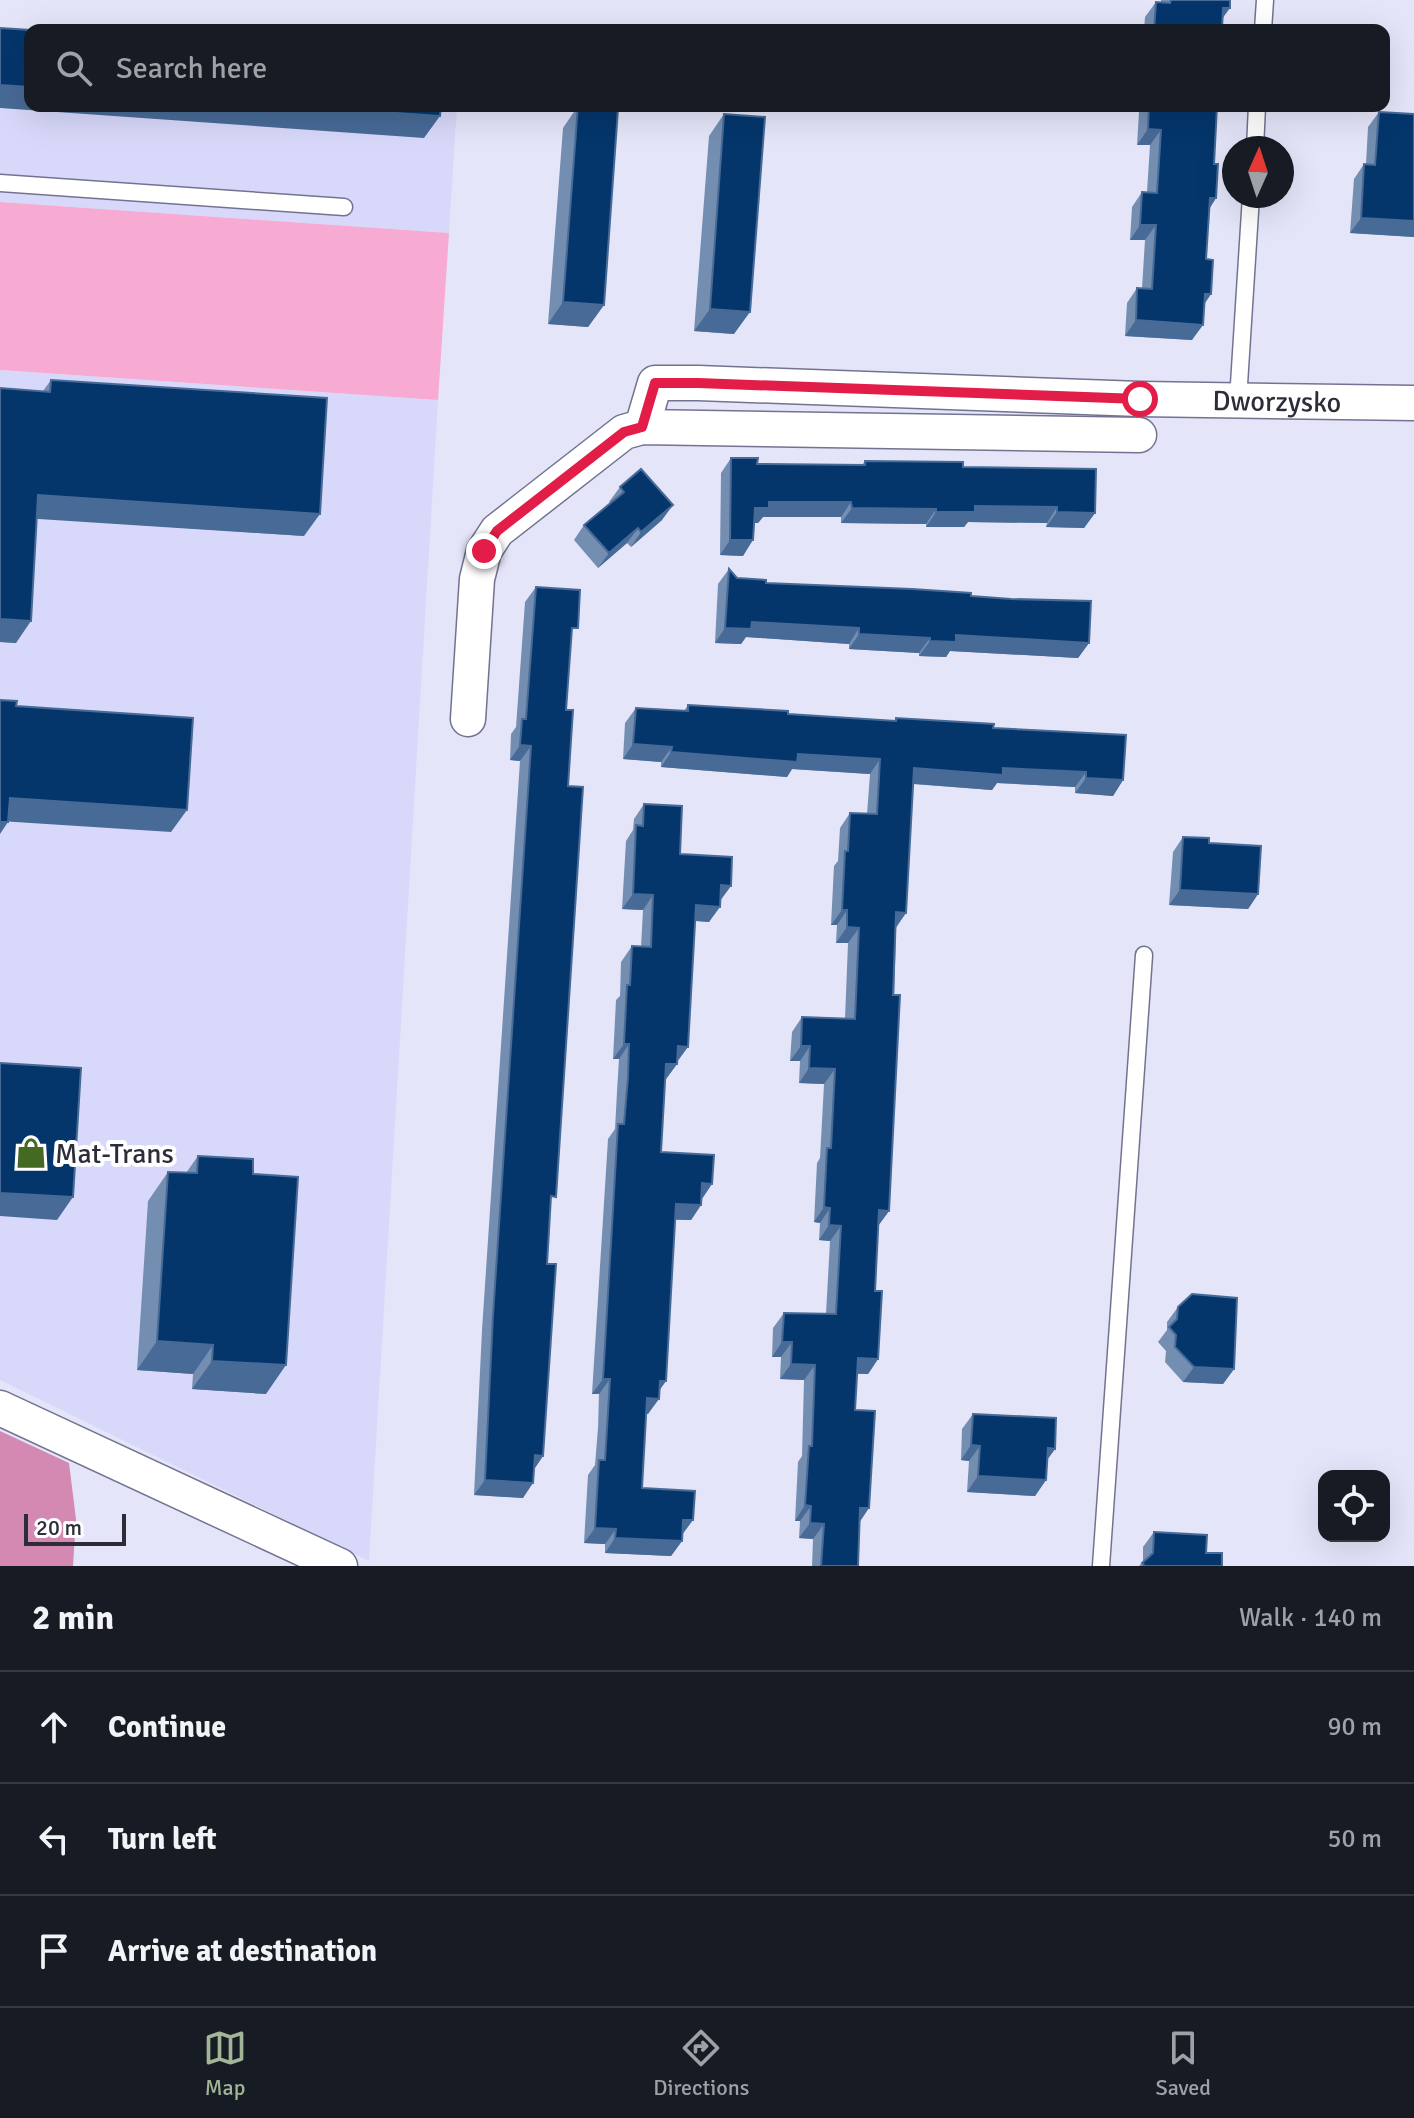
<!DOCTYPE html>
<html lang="en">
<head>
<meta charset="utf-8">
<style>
  body { margin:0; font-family:Signika,sans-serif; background:#242831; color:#f1f3f6 }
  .controls { position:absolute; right:24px; bottom:24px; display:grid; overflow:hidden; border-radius:16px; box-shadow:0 8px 32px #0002 }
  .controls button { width:72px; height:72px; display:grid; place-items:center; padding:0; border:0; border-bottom:2px solid #363941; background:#171b24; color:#f1f3f6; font:40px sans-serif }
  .compass { position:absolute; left:1222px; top:136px; width:72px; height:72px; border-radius:50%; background:#171b24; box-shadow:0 8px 32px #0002; rotate:3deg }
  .scale { position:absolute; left:24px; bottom:20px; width:102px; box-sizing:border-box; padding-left:8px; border:4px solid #2d2d39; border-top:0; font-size:22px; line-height:28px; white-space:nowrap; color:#2d2d39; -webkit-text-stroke:6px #fff; paint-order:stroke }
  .stop { position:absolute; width:24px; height:24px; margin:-18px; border:6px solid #e11d48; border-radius:50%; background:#fff }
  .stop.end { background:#e11d48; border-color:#fff; box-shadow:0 2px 8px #0008 }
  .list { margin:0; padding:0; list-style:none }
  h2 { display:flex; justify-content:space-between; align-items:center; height:104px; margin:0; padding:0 32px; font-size:34px }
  h2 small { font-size:26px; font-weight:400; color:#9ea1a6 }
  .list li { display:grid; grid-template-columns:52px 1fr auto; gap:24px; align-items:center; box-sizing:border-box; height:112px; padding:0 32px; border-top:2px solid #363941 }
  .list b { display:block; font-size:30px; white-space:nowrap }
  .list em { font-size:26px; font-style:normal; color:#9ea1a6 }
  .icon { flex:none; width:44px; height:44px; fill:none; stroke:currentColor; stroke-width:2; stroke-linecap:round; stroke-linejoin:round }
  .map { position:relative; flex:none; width:1414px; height:1566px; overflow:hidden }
  .search { position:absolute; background:#171b24; box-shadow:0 8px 32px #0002; left:24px; right:24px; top:24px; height:88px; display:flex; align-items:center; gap:20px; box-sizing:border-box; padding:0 28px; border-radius:16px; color:#9ea1a6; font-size:30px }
  .sheet { height:440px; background:#171b24 }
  nav { display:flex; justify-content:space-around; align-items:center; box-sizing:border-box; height:112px; border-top:2px solid #363941; background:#171b24; font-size:22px; color:#9ea1a6 }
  nav a { display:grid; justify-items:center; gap:4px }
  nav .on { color:#a3b597 }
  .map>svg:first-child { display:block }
  .built { fill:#d8d9fa }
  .green { fill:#f7abd3 }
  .forest { fill:#d489b2 }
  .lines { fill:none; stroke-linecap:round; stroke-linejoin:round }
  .lane-casing { stroke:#737391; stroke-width:19 }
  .street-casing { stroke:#737391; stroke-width:37 }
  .lane { stroke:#fff; stroke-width:16 }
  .street { stroke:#fff; stroke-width:34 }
  .wall { fill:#748eb2 }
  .shaded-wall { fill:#476a96 }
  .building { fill:#04366c; stroke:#476a96; stroke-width:2 }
  .route { stroke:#e11d48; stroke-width:10 }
  .labels { text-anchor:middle; stroke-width:8; stroke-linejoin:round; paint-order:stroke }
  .street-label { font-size:28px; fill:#2d2d39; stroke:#fff }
  .poi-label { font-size:28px; fill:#2d2d39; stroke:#fff; text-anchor:start }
</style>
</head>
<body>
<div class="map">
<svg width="1414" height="1566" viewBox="0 0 1414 1566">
  <rect width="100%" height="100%" fill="#e4e5f9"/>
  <path class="built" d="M 0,36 L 30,106 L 457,106 L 449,233 L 0,202 Z
    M 0,370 L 438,400 L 369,1561 L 0,1380 Z"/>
  <path class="green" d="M 0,202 L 449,233 L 438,400 L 0,370 Z"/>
  <path class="forest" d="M 0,1431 L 69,1463 L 76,1519 L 73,1566 L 0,1566 Z"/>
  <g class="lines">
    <defs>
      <path id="lane" d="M 1263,30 L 1265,0
        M 1255,148 L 1257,106
        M 0,183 L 344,207
        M 1238,400 L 1251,196
        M 1101,1566 L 1144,955"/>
      <g id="street">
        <path id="s1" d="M 642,427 L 655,383 L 698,383 L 1140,399 L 1414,403"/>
        <path d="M 468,719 L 477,579 L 484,551 L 497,531 L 624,432 L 642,427 L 1139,435"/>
        <path d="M 0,1408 L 340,1566"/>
      </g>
    </defs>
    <use href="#lane" class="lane-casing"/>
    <use href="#street" class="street-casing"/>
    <use href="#lane" class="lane"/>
    <use href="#street" class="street"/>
  </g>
  <path class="wall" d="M 1161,0 L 1230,0 L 1223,18 L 1222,30 L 1144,30 L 1145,17 L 1156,2 L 1161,2 Z
    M 578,106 L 604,305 L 588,327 L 548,324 L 563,128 Z
    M 1143,106 L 1222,106 L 1217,113 L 1214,164 L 1216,198 L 1209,209 L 1206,259 L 1211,294 L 1204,304 L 1192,340 L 1125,336 L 1127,303 L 1137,288 L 1142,288 L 1145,240 L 1130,240 L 1132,207 L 1142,192 L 1147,192 L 1150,145 L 1137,145 L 1139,112 Z
    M 1379,112 L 1414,237 L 1350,233 L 1354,179 L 1364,164 L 1366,164 L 1368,127 Z
    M 724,114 L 734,334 L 694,331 L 709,136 Z
    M 51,380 L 304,536 L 37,518 L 16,643 L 0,642 L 0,388 L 43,391 Z
    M 731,458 L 757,464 L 862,465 L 865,461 L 963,467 L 1095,513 L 1084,528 L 1046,527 L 1047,523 L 968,522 L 964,527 L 926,527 L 926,524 L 841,523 L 841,517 L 763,517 L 758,523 L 754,523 L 743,556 L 720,555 L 721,473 Z
    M 620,487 L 662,520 L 631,547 L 627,543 L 598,568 L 574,540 L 584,525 L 610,503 L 609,502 Z
    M 729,569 L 737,578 L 766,583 L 971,596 L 1089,643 L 1078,658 L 950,651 L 946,657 L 919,656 L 919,653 L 849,649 L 849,644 L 746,637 L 741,644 L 715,643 L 718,584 Z
    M 536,587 L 571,637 L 566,710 L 568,786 L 547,1264 L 543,1456 L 534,1469 L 523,1498 L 474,1495 L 482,1330 L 520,761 L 510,760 L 511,734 L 516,727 L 525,602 Z
    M 688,705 L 788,714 L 894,721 L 896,718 L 993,728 L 1123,780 L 1113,796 L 1075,793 L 1075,787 L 997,783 L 992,790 L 913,784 L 906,913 L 896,928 L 889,1211 L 878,1226 L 875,1291 L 878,1359 L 868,1374 L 857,1374 L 855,1410 L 859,1523 L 858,1566 L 812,1566 L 813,1539 L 799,1538 L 800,1521 L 795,1521 L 798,1462 L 802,1456 L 804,1380 L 780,1379 L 781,1357 L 772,1357 L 773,1328 L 784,1313 L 826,1314 L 830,1241 L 819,1240 L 820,1223 L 814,1222 L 817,1163 L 820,1158 L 824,1084 L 799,1083 L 800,1061 L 790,1061 L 792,1032 L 802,1017 L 845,1019 L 848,943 L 836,943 L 837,925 L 831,925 L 834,866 L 838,861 L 840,828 L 850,813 L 867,814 L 870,774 L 792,769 L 787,777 L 661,767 L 661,762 L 623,759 L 625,723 L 636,708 L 684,711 Z
    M 644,804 L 680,854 L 720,901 L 709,922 L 695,921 L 677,1064 L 666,1079 L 665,1079 L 661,1152 L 701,1199 L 701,1205 L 691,1220 L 675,1220 L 666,1381 L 659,1391 L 648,1414 L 646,1414 L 642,1488 L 682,1535 L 682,1541 L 671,1556 L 605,1553 L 605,1544 L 584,1543 L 588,1475 L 595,1465 L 598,1428 L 599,1394 L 592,1394 L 608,1139 L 615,1129 L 617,1092 L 619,1059 L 613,1059 L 616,1000 L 620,996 L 621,962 L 632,946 L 641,947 L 643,910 L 622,909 L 626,841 L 633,830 L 634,819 Z
    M 1183,837 L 1209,843 L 1258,894 L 1248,909 L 1169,905 L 1173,852 Z
    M 198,1156 L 253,1174 L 266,1394 L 192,1389 L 193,1374 L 137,1370 L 148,1201 L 168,1172 L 186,1173 Z
    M 1178,1307 L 1234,1369 L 1223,1384 L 1183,1382 L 1165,1362 L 1166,1351 L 1158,1342 L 1167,1330 L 1167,1322 Z
    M 973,1414 L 1055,1449 L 1047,1460 L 1046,1480 L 1035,1496 L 967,1492 L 969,1461 L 961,1460 L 962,1429 Z
    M 1154,1532 L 1206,1553 L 1222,1566 L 1139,1566 L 1143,1562 L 1143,1547 Z"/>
  <path class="shaded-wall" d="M 1223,8 L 1230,8 L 1219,23 Z
    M 0,85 L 30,87 L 30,106 L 296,106 L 440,116 L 424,138 L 0,108 Z
    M 1148,129 L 1161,130 L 1150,145 L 1137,145 Z
    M 1210,198 L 1216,198 L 1206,214 Z
    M 1361,218 L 1414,221 L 1414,237 L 1350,233 Z
    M 1140,225 L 1156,225 L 1145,240 L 1130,240 Z
    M 1205,294 L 1211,294 L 1201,309 Z
    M 563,302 L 604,305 L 588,327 L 548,324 Z
    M 710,309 L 750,312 L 734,334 L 694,331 Z
    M 1136,320 L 1203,325 L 1192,340 L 1125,336 Z
    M 38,495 L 320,514 L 304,536 L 23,518 Z
    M 769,502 L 851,502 L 841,517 L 763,517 L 758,523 L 744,523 L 755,508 Z
    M 673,505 L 662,520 L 631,547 L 641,532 Z
    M 975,506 L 1057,507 L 1047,523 L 968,522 L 964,527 L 926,527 L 936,512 Z
    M 852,508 L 936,509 L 926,524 L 841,523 Z
    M 1057,512 L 1095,513 L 1084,528 L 1046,527 Z
    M 638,528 L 627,543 L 598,568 L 609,553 Z
    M 730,540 L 753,540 L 743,556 L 720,555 Z
    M 0,619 L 31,621 L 16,643 L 0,642 Z
    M 752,622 L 859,628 L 849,644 L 746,637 L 741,644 L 715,643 L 725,628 Z
    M 859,634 L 930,638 L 919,653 L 849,649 Z
    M 956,635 L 1089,643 L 1078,658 L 950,651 L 946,657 L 919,656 L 930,641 Z
    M 633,744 L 672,747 L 661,762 L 623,759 Z
    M 520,745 L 531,746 L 520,761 L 510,760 Z
    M 671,752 L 798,754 L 880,759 L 870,774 L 792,769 L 787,777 L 661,767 Z
    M 914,768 L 1003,768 L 1086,772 L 1075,787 L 997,783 L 992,790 L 903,783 Z
    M 1086,778 L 1123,780 L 1113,796 L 1075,793 Z
    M 10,798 L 187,810 L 171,832 L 0,821 Z
    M 0,822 L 8,822 L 0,834 Z
    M 721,885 L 731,886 L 720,901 Z
    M 1180,890 L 1258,894 L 1248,909 L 1169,905 Z
    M 633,894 L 653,895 L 643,910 L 622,909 Z
    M 696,905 L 720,907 L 709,922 L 685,920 Z
    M 842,910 L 847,910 L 837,925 L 831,925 Z
    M 896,912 L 906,913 L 895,928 Z
    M 847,927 L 859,928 L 848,943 L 836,943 Z
    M 624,1044 L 629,1044 L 619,1059 L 613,1059 Z
    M 678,1046 L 688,1047 L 677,1062 Z
    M 801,1046 L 810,1046 L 800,1061 L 790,1061 Z
    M 666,1064 L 677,1064 L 666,1079 L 655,1079 Z
    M 809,1068 L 835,1069 L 824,1084 L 799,1083 Z
    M 702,1183 L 712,1184 L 702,1199 Z
    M 0,1193 L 73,1197 L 57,1220 L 0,1216 Z
    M 676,1204 L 701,1205 L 691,1220 L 665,1219 Z
    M 824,1207 L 830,1208 L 820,1223 L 814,1222 Z
    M 879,1210 L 889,1211 L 878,1226 Z
    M 829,1225 L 841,1226 L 830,1241 L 819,1240 Z
    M 157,1341 L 213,1345 L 193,1374 L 137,1370 Z
    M 782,1342 L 792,1342 L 781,1357 L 772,1357 Z
    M 858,1358 L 878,1359 L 868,1374 L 848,1373 Z
    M 212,1361 L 286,1365 L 266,1394 L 192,1389 Z
    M 791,1364 L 815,1365 L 804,1380 L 780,1379 Z
    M 1194,1367 L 1234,1369 L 1223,1384 L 1183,1382 Z
    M 603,1379 L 610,1379 L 599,1394 L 592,1394 Z
    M 660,1381 L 666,1381 L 655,1396 Z
    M 647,1398 L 659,1399 L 648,1414 L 637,1413 Z
    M 971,1445 L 980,1446 L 969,1461 L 961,1460 Z
    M 1048,1448 L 1055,1449 L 1044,1464 Z
    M 535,1455 L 543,1456 L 533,1471 Z
    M 978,1476 L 1046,1480 L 1035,1496 L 967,1492 Z
    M 485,1480 L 533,1483 L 523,1498 L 474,1495 Z
    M 805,1505 L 811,1506 L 800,1521 L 795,1521 Z
    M 860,1508 L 869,1508 L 859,1523 Z
    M 683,1520 L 693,1520 L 682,1535 Z
    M 810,1523 L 824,1524 L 813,1539 L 799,1538 Z
    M 595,1528 L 616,1529 L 605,1544 L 584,1543 Z
    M 615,1538 L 682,1541 L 671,1556 L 605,1553 Z"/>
  <path class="building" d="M 1171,0 L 1230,0 L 1230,8 L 1223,8 L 1222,30 L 1154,30 L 1156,2 L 1170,3 Z
    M 0,28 L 30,30 L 30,87 L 0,85 Z
    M 296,106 L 441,106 L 440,116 Z
    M 578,106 L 618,109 L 604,305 L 563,302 Z
    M 1149,106 L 1217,106 L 1214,164 L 1218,164 L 1216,198 L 1210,198 L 1206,259 L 1213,260 L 1211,294 L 1205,294 L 1203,325 L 1136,320 L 1137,288 L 1152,289 L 1156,225 L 1140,225 L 1142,192 L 1157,193 L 1161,130 L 1148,129 Z
    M 1379,112 L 1414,114 L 1414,221 L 1361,218 L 1364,164 L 1375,165 Z
    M 724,114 L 765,117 L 750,312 L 710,309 Z
    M 51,380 L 327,398 L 320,514 L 38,495 L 31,621 L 0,619 L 0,388 L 50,392 Z
    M 731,458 L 758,458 L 757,464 L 865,465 L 865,461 L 963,462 L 963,467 L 1096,469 L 1095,513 L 1057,512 L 1057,507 L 975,506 L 975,512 L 936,512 L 936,509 L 852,508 L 851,502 L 769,502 L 769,508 L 755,508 L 753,540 L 730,540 Z
    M 641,469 L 673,505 L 641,532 L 638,528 L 609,553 L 584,525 L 624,492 L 620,487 Z
    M 729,569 L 737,578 L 766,580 L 766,583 L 912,589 L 971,593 L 971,596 L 1011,599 L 1091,601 L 1089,643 L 956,635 L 956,642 L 930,641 L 930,638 L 859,634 L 859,628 L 752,622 L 751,629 L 725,628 Z
    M 536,587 L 580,590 L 578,628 L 572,628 L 566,710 L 573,710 L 568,786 L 583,787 L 556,1197 L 551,1196 L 547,1264 L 556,1264 L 543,1456 L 535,1455 L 533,1483 L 485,1480 L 493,1315 L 531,746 L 520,745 L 522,719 L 526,719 Z
    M 0,700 L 17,701 L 16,706 L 193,718 L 187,810 L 10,798 L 8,822 L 0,822 Z
    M 688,705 L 788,711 L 788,714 L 896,721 L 896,718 L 994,724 L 993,728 L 1126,735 L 1123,780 L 1086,778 L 1086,772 L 1003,768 L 1003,775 L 914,768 L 906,913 L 896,912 L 893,995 L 900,995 L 889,1211 L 879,1210 L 875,1291 L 882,1291 L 878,1359 L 858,1358 L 855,1410 L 875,1411 L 869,1508 L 860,1508 L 858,1566 L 821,1566 L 824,1524 L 810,1523 L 811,1506 L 805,1505 L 809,1446 L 812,1446 L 815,1365 L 791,1364 L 792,1342 L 782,1342 L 784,1313 L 836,1314 L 841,1226 L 829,1225 L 830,1208 L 824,1207 L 827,1148 L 831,1148 L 835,1069 L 809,1068 L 810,1046 L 801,1046 L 802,1017 L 855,1019 L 859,928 L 847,927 L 847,910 L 842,910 L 845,851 L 848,851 L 850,813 L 877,814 L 880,759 L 798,754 L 797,762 L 671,752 L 672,747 L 633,744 L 636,708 L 688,711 Z
    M 644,804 L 682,806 L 680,854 L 732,857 L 731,886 L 721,885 L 720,907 L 696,905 L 688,1047 L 678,1046 L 677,1064 L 666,1064 L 661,1152 L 714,1155 L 712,1184 L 702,1183 L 701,1205 L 676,1204 L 666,1381 L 660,1381 L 659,1399 L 647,1398 L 642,1488 L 695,1491 L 693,1520 L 683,1520 L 682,1541 L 615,1538 L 616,1529 L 595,1528 L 599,1460 L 605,1460 L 608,1412 L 610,1379 L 603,1379 L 618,1124 L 624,1124 L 628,1077 L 629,1044 L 624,1044 L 627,985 L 630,985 L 632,946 L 651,947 L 653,895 L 633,894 L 636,825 L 643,826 Z
    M 1183,837 L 1209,838 L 1209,843 L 1261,846 L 1258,894 L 1180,890 Z
    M 0,1063 L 81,1068 L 73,1197 L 0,1193 Z
    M 198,1156 L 253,1159 L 253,1174 L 298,1177 L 286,1365 L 212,1361 L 213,1345 L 157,1341 L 168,1172 L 197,1173 Z
    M 1192,1294 L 1237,1298 L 1234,1369 L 1194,1367 L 1175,1347 L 1176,1335 L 1169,1327 L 1177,1319 L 1178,1307 Z
    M 973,1414 L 1056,1418 L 1055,1449 L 1048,1448 L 1046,1480 L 978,1476 L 980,1446 L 971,1445 Z
    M 1154,1532 L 1207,1535 L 1206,1553 L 1222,1553 L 1222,1566 L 1145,1566 L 1142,1563 L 1153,1553 Z"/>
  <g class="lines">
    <path class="route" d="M 484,551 L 497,531 L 624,432 L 642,427 L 655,383 L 698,383 L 1140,399"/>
  </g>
  <defs>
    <symbol id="shop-bare" viewBox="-9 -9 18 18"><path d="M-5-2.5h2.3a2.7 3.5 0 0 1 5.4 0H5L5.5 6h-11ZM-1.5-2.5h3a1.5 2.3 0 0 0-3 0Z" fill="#446923" stroke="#fff" stroke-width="2.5" paint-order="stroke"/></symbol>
  </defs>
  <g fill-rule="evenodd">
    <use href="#shop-bare" x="9" y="1131" width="44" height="44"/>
  </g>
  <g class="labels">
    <g class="street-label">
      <text dy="10" stroke="none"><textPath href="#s1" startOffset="668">Dworzysko</textPath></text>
    </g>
    <g class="poi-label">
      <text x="55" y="1163">Mat-Trans</text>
    </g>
  </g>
</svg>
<div class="controls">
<button><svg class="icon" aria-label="locate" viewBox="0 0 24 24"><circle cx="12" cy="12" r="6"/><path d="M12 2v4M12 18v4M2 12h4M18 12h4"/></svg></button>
</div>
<svg class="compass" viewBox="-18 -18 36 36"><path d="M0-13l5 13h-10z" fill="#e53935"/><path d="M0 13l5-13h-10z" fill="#9ea1a6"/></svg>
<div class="scale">20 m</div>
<div class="stop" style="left:1140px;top:399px"></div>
<div class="stop end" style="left:484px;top:551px"></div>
<div class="search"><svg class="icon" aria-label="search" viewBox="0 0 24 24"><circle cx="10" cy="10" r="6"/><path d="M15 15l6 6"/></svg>Search here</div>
</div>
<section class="sheet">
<h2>2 min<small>Walk · 140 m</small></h2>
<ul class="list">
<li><svg class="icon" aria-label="ahead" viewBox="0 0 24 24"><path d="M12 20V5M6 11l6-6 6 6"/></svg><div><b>Continue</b></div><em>90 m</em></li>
<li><svg class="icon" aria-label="left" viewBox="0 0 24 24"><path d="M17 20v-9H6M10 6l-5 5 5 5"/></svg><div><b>Turn left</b></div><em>50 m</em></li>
<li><svg class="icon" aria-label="arrive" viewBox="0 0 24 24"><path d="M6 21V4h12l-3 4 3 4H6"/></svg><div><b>Arrive at destination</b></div></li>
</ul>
</section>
<nav>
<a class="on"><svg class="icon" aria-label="map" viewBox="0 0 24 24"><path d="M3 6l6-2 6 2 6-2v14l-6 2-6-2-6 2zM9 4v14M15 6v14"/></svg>Map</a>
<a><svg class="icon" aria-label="directions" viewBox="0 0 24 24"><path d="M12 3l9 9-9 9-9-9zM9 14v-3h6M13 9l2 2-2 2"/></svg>Directions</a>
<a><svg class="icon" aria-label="saved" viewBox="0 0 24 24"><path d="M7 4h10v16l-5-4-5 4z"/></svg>Saved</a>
</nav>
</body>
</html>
